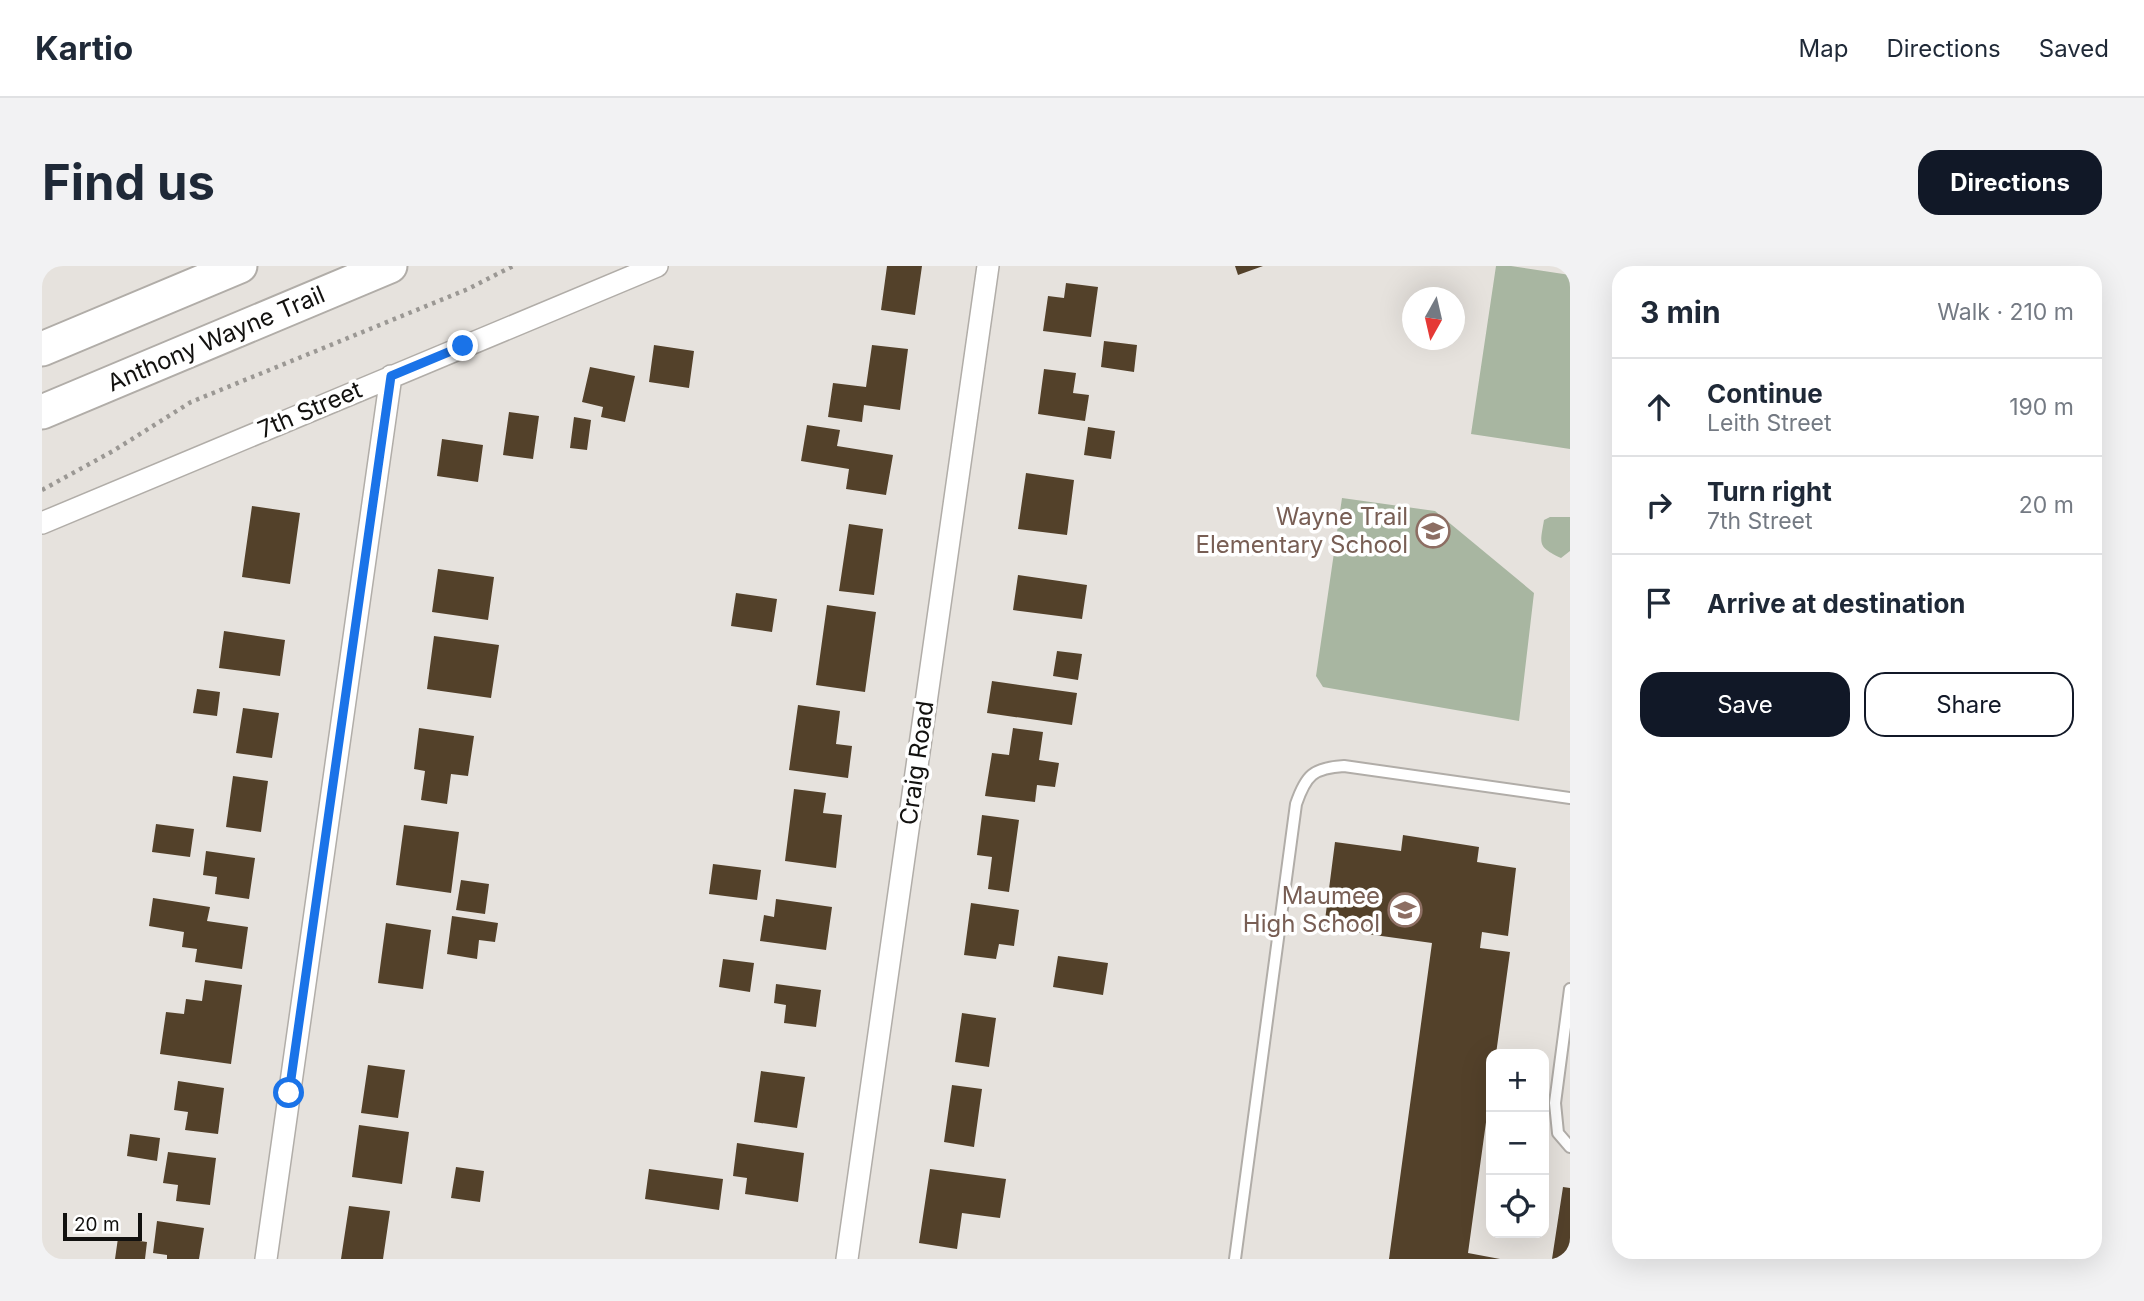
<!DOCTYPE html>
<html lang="en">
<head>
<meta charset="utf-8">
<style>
  body { margin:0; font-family:Inter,sans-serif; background:#f2f2f3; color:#1f2937 }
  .controls { position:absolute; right:21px; bottom:21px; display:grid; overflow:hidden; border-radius:14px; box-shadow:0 7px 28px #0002 }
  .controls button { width:63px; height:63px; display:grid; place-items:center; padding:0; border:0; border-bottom:2px solid #e0e1e3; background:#fff; color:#1f2937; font:35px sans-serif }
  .compass { position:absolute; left:1360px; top:21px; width:63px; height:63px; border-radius:50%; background:#fff; box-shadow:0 7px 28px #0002; rotate:188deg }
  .scale { position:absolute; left:21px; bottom:18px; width:79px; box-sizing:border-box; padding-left:7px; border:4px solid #12110f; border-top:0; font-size:19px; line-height:24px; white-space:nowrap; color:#12110f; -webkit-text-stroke:5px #fff; paint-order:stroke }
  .stop { position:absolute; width:21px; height:21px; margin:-16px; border:5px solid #1a73e8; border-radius:50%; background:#fff }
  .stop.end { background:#1a73e8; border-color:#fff; box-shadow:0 2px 7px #0008 }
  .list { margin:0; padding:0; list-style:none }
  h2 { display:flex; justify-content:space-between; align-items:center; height:91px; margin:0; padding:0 28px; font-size:30px }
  h2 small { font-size:23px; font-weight:400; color:#747a83 }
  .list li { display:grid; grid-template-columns:46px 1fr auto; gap:21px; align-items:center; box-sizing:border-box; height:98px; padding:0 28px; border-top:2px solid #e0e1e3 }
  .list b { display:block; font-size:26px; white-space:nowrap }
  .list p { margin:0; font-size:23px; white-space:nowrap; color:#747a83 }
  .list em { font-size:23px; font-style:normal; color:#747a83 }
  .actions { display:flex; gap:14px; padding:21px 28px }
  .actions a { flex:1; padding:16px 0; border:2px solid #111827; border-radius:21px; text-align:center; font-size:24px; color:#111827 }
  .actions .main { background:#111827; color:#fff }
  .icon { flex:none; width:38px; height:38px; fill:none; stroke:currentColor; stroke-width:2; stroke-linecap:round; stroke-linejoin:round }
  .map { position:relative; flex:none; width:1528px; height:993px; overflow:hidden; border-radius:21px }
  header { display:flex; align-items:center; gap:42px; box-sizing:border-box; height:98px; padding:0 35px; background:#fff; border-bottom:2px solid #e0e1e3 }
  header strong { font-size:33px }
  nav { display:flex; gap:38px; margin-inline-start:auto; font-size:24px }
  .intro { display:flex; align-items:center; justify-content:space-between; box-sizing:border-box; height:168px; padding:0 42px }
  h1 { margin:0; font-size:49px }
  .button { padding:18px 32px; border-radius:21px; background:#111827; color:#fff; font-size:24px; font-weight:700 }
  main { display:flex; gap:42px; padding:0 42px }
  aside { flex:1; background:#fff; border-radius:21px; box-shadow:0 7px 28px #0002 }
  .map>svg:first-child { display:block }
  .green { fill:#a8b6a1 }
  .building { fill:#53412a }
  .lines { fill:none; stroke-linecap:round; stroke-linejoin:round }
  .service-casing { stroke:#b1ada8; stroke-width:14 }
  .minor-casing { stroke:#b1ada8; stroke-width:24 }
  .trunk-casing { stroke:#b1ada8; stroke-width:37 }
  .path { stroke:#9b9894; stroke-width:4.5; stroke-dasharray:3.5 5; stroke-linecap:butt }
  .service { stroke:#fff; stroke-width:10 }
  .minor { stroke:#fff; stroke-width:21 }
  .trunk { stroke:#fff; stroke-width:33 }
  .route { stroke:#1a73e8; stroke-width:9 }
  .labels { text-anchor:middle; stroke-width:7; stroke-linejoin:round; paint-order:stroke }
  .street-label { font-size:24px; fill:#12110f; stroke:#fff }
  .education-label { font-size:24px; fill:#785e54; stroke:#fff; text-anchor:end }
</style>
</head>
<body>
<header>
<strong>Kartio</strong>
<nav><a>Map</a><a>Directions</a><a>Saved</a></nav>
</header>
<div class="intro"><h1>Find us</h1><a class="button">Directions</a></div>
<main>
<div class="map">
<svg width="1528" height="993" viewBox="0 0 1528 993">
  <rect width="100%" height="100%" fill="#e6e2dd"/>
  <path class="green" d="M 1454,0 L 1469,0 L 1528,9 L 1528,183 L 1429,168 Z
    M 1300,232 L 1393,245 L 1492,327 L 1477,455 L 1281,421 L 1274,410 Z
    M 1508,251 L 1528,251 L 1528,285 L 1519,292 C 1495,280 1498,279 1502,254 Z"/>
  <path class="building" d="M 845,0 L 880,0 L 873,49 L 839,44 Z
    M 1193,0 L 1221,0 L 1196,9 Z
    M 1024,17 L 1056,21 L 1049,71 L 1001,65 L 1006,30 L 1022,32 Z
    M 1062,75 L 1095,79 L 1092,106 L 1059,101 Z
    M 612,79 L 652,85 L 647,122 L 607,116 Z
    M 830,79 L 866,83 L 858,144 L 822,139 L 820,156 L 786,151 L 791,117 L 824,121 Z
    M 548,101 L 593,110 L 583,156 L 559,151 L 561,141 L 540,136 Z
    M 1002,103 L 1034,107 L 1031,127 L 1047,129 L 1043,155 L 996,148 Z
    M 467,146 L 497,150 L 491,193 L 461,189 Z
    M 532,151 L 549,154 L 545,184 L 528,182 Z
    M 765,159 L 798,164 L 795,180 L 851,189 L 844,229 L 804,223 L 807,203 L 759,195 Z
    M 1046,161 L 1073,165 L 1069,193 L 1042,189 Z
    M 400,173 L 441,179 L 436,216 L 395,210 Z
    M 984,207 L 1032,214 L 1025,269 L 976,263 Z
    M 210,240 L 258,247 L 248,318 L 200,311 Z
    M 807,258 L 841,263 L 832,329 L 797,325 Z
    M 396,303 L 452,311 L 446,354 L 390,346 Z
    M 976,309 L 1045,319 L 1040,353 L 971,344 Z
    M 694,327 L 735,333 L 730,366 L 689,360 Z
    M 785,339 L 834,346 L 823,426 L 774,419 Z
    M 182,365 L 243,374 L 238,410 L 177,402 Z
    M 392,370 L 457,379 L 449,432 L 385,423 Z
    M 1015,385 L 1040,388 L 1036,414 L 1011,410 Z
    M 950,415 L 1035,427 L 1030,459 L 945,447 Z
    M 155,423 L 178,426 L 175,450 L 151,447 Z
    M 756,439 L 798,445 L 794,478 L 810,480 L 806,512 L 747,504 Z
    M 201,442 L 237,447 L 230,492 L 194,487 Z
    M 377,462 L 432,470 L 426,510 L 409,508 L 405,538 L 379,534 L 383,505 L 372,503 Z
    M 971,462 L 1001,466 L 997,494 L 1017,497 L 1013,521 L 995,519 L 993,536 L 943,530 L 950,487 L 967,489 Z
    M 191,510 L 226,515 L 219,566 L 184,561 Z
    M 752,523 L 784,527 L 781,547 L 800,549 L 794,602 L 743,595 Z
    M 940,549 L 977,554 L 967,626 L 946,623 L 950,591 L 935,589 Z
    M 114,558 L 152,563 L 148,591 L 110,586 Z
    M 362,559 L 417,566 L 409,627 L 354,619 Z
    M 1361,569 L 1437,581 L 1435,596 L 1474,602 L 1466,670 L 1440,666 L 1438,682 L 1468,686 L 1454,788 L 1449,788 L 1449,820 L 1426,987 L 1458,993 L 1347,993 L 1390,677 L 1282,662 L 1293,576 L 1359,585 Z
    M 164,585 L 213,592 L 207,633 L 173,628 L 175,611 L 161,609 Z
    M 671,598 L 719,604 L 715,634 L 667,628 Z
    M 419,614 L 447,618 L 443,648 L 414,644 Z
    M 111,632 L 168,641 L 165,655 L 206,661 L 200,703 L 153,696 L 155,683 L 140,681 L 142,666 L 107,660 Z
    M 734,633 L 790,641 L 784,684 L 718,675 L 722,649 L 732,651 Z
    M 929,637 L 977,644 L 972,680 L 957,678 L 954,693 L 922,689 Z
    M 410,650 L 456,657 L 453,676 L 437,674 L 435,693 L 405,688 Z
    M 344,657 L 389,664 L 381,723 L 336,717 Z
    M 1016,690 L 1066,697 L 1061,729 L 1011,721 Z
    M 681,693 L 712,697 L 708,726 L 677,721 Z
    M 163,714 L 200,719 L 189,798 L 118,788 L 124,746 L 142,748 L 144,733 L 160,735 Z
    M 734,718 L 779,724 L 774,761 L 742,757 L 744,739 L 732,737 Z
    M 920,747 L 954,752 L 947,801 L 913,796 Z
    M 326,799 L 363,804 L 356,852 L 319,847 Z
    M 719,805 L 763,811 L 755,862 L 712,856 Z
    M 136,815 L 182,822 L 176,868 L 143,864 L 146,846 L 132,844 Z
    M 910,819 L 940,823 L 932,881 L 902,876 Z
    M 317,859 L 367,866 L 360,918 L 310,911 Z
    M 88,868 L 118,872 L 115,895 L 85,890 Z
    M 695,877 L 762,887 L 756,936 L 703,928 L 705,912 L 691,910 Z
    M 126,886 L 174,892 L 168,939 L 134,935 L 136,919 L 121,917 Z
    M 414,901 L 442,905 L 438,936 L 409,932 Z
    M 607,903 L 681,913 L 677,944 L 603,933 Z
    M 888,903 L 964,913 L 958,952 L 920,947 L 915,983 L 877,977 Z
    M 1521,921 L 1528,922 L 1528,993 L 1510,993 Z
    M 307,940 L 348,945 L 341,993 L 299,993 Z
    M 115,955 L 162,962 L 157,993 L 125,993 L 125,989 L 111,987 Z
    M 76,972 L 105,976 L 103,993 L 73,993 Z"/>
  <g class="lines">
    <defs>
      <path id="service" d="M 1528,723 L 1513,837 L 1516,867 L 1528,881
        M 1193,993 L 1254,538 C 1264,509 1271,502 1302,500 L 1528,532"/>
      <path id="minor" d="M 0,257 L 615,0
        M 224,993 L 349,110
        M 805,993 L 946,0"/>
      <path id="trunk" d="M 0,83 L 198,0
        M 0,146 L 348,0"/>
    </defs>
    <use href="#service" class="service-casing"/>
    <use href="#minor" class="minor-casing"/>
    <use href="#trunk" class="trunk-casing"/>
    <path class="path" d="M 0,224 L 71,185 L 149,136 L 426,23 L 471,0"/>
    <use href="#service" class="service"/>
    <use href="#minor" class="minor"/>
    <use href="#trunk" class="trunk"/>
  </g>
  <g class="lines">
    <path class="route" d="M 247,827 L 349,110 L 421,80"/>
  </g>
  <defs>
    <symbol id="school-ring" viewBox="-11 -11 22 22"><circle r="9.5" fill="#fff" stroke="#8d6e63" stroke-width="1.5"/><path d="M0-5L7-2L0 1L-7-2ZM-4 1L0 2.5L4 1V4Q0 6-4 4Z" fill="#8d6e63"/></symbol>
  </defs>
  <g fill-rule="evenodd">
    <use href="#school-ring" x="1372" y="246" width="38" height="38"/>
    <use href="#school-ring" x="1344" y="625" width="38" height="38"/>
  </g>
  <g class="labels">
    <g class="street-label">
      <text transform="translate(174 73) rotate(-23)" y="8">Anthony Wayne Trail</text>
      <text transform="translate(268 144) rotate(-23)" y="8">7th Street</text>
      <text transform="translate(875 497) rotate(-82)" y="8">Craig Road</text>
    </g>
    <g class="education-label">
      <text x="1366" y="259">Wayne Trail<tspan x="1366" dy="28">Elementary School</tspan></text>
      <text x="1338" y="638">Maumee<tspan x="1338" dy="28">High School</tspan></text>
    </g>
  </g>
</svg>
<div class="controls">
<button>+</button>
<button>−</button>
<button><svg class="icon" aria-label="locate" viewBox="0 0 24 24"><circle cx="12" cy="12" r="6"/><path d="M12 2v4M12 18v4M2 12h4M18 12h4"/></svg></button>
</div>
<svg class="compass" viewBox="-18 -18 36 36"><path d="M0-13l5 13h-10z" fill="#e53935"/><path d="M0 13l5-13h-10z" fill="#747a83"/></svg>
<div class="scale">20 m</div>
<div class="stop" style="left:247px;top:827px"></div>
<div class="stop end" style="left:421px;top:80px"></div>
</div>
<aside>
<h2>3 min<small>Walk · 210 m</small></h2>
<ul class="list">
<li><svg class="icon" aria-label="ahead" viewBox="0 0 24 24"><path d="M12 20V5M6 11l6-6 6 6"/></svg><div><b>Continue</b><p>Leith Street</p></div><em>190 m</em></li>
<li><svg class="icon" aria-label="right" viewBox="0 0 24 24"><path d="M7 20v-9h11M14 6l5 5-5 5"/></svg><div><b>Turn right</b><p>7th Street</p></div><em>20 m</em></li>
<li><svg class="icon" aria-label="arrive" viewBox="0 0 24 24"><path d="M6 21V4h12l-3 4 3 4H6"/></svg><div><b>Arrive at destination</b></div></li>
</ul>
<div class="actions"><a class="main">Save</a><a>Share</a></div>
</aside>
</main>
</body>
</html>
